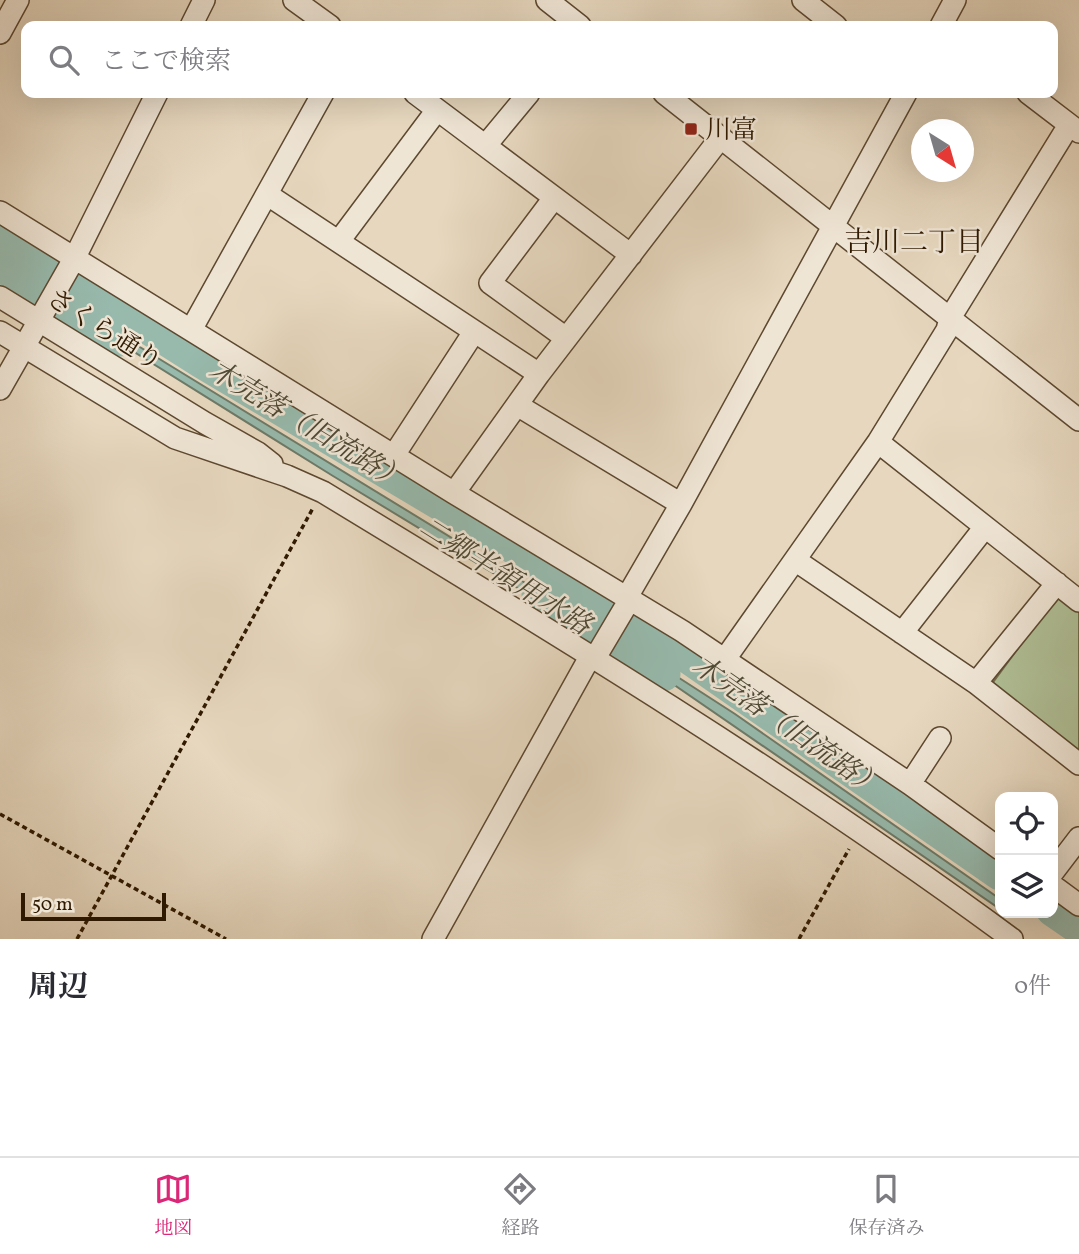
<!DOCTYPE html>
<html lang="ja">
<head>
<meta charset="utf-8">
<style>
  body { margin:0; font-family:Vollkorn,"Noto Serif JP",serif; background:#f2f2f3; color:#2b2b33 }
  .controls { position:absolute; right:21px; bottom:21px; display:grid; overflow:hidden; border-radius:14px; box-shadow:0 7px 28px #0002 }
  .controls button { width:63px; height:63px; display:grid; place-items:center; padding:0; border:0; border-bottom:2px solid #e1e1e2; background:#fff; color:#2b2b33; font:35px sans-serif }
  .compass { position:absolute; left:911px; top:119px; width:63px; height:63px; border-radius:50%; background:#fff; box-shadow:0 7px 28px #0002; rotate:143deg }
  .scale { position:absolute; left:21px; bottom:18px; width:145px; box-sizing:border-box; padding-left:7px; border:4px solid #2f1901; border-top:0; font-size:19px; line-height:24px; white-space:nowrap; color:#2f1901; -webkit-text-stroke:5px #efe5d5; paint-order:stroke }
  .list { margin:0; padding:0; list-style:none }
  h2 { display:flex; justify-content:space-between; align-items:center; height:91px; margin:0; padding:0 28px; font-size:30px }
  h2 small { font-size:23px; font-weight:400; color:#7c7c81 }
  .icon { flex:none; width:38px; height:38px; fill:none; stroke:currentColor; stroke-width:2; stroke-linecap:round; stroke-linejoin:round }
  .map { position:relative; flex:none; width:1079px; height:939px; overflow:hidden }
  .search { position:absolute; background:#fff; box-shadow:0 7px 28px #0002; left:21px; right:21px; top:21px; height:77px; display:flex; align-items:center; gap:18px; box-sizing:border-box; padding:0 24px; border-radius:14px; color:#7c7c81; font-size:26px }
  .sheet { height:217px; background:#fff }
  nav { display:flex; justify-content:space-around; align-items:center; box-sizing:border-box; height:98px; border-top:2px solid #e1e1e2; background:#fff; font-size:19px; color:#7c7c81 }
  nav a { display:grid; justify-items:center; gap:4px }
  nav .on { color:#db2777 }
  .map>svg:first-child { display:block }
  .green { fill:#b0bf96; stroke:#706c4c; stroke-width:2 }
  .water { fill:#97baad; stroke:#6d7a68; stroke-width:2 }
  .lines { fill:none; stroke-linecap:round; stroke-linejoin:round }
  .river { stroke:#97baad; stroke-width:35 }
  .minor-casing { stroke:#5d4830; stroke-width:24 }
  .path { stroke:#2f1901; stroke-width:3.5; stroke-dasharray:5 3.5; stroke-linecap:butt }
  .minor { stroke:#efe5d5; stroke-width:21 }
  .poi-dot { fill:#8f2418; stroke:#efe5d5; stroke-width:2.5 }
  .labels { text-anchor:middle; stroke-width:5; stroke-linejoin:round; paint-order:stroke }
  .poi-label { font-size:26px; fill:#2f1901; stroke:#efe5d5; text-anchor:start }
  .street-label { font-size:26px; fill:#2f1901; stroke:#efe5d5 }
  .neighbourhood-label { font-size:28px; fill:#2f1901; stroke:#efe5d5 }
  .water-label { font-size:28px; font-style:italic; fill:#4e4935; stroke:#efe5d5 }
</style>
</head>
<body>
<div class="map">
<svg width="1079" height="939" viewBox="0 0 1079 939">
  <rect width="100%" height="100%" fill="#e6d7be"/>
  <filter id="stains"><feTurbulence type="fractalNoise" baseFrequency=".00286" numOctaves="4"/><feColorMatrix values="0 0 0 0 .2 0 0 0 0 .09 0 0 0 0 .02 0 0 0 .5 -.17"/></filter>
  <radialGradient id="worn" r=".72"><stop offset=".6" stop-color="#630" stop-opacity="0"/><stop offset="1" stop-color="#630" stop-opacity=".3"/></radialGradient>
  <path class="green" d="M 0,221 L 50,253 L 25,294 L 0,278 Z
    M 1058,594 L 1079,610 L 1079,753 L 991,685 Z"/>
  <path class="water" d="M 81,311 L 581,617 L 577,624 L 333,476 L 78,317 Z
    M 625,643 L 735,714 L 1000,899 L 1000,909 L 622,649 Z"/>
  <g class="lines">
    <path class="river" d="M 0,233 L 202,361 L 632,617 L 1000,873
      M 0,264 L 121,339
      M 539,595 L 624,647 L 663,674
      M 1053,909 L 1079,927"/>
    <defs>
      <path id="minor" d="M 294,0 L 330,26
        M 547,0 L 580,26
        M 803,0 L 836,26
        M 191,26 L 204,0
        M 941,26 L 955,0
        M 0,33 L 18,0
        M 415,93 L 631,255
        M 664,93 L 1079,420
        M 1028,93 L 1079,132
        M 486,145 L 529,93
        M 268,195 L 539,374
        M 554,198 L 490,283 L 566,338
        M 0,212 L 454,493 L 682,631 L 910,784 L 1000,849
        M 339,241 L 437,110
        M 0,297 L 205,423 L 258,453 L 272,464
        M 191,330 L 323,93
        M 0,332 L 175,438 L 287,476 L 323,492 C 557,634 791,776 1012,939
        M 0,389 L 74,259 L 157,93
        M 517,405 L 681,504
        M 878,442 L 1079,601
        M 394,455 L 474,332
        M 454,493 L 539,374 L 721,137
        M 795,560 L 976,683 L 1079,764
        M 627,597 L 681,504 L 906,93
        M 902,633 L 985,527
        M 595,658 L 630,599
        M 725,659 L 878,442 L 947,330 L 950,318 L 1069,125
        M 976,683 L 1057,583
        M 910,784 L 940,738
        M 1053,872 L 1079,838
        M 1053,886 L 1079,905
        M 433,939 L 591,655"/>
    </defs>
    <use href="#minor" class="minor-casing"/>
    <path class="path" d="M 0,814 L 226,939
      M 77,939 L 313,508
      M 799,939 L 849,849"/>
    <use href="#minor" class="minor"/>
  </g>
  <rect class="poi-dot" x="684" y="122" width="14" height="14" rx="3.5"/>
  <g class="labels">
    <g class="poi-label">
      <text x="705" y="138">川富</text>
    </g>
    <g class="street-label">
      <text transform="translate(105 329) rotate(32)" y="9">さくら通り</text>
    </g>
    <g class="neighbourhood-label">
      <text x="914" y="251">吉川二丁目</text>
    </g>
    <g class="water-label">
      <text transform="translate(308 424) rotate(31)" y="10">木売落（旧流路）</text>
      <text transform="translate(506 575) rotate(32)" y="10">二郷半領用水路</text>
      <text transform="translate(788 725) rotate(35)" y="10">木売落（旧流路）</text>
    </g>
  </g>
  <rect width="100%" height="100%" filter="url(#stains)"/>
  <rect width="100%" height="100%" fill="url(#worn)"/>
</svg>
<div class="controls">
<button><svg class="icon" aria-label="locate" viewBox="0 0 24 24"><circle cx="12" cy="12" r="6"/><path d="M12 2v4M12 18v4M2 12h4M18 12h4"/></svg></button>
<button><svg class="icon" aria-label="layers" viewBox="0 0 24 24"><path d="M12 4l9 5-9 5-9-5zM3 14l9 5 9-5"/></svg></button>
</div>
<svg class="compass" viewBox="-18 -18 36 36"><path d="M0-13l5 13h-10z" fill="#e53935"/><path d="M0 13l5-13h-10z" fill="#7c7c81"/></svg>
<div class="scale">50 m</div>
<div class="search"><svg class="icon" aria-label="search" viewBox="0 0 24 24"><circle cx="10" cy="10" r="6"/><path d="M15 15l6 6"/></svg>ここで検索</div>
</div>
<section class="sheet">
<h2>周辺<small>0件</small></h2>
<ul class="list">
</ul>
</section>
<nav>
<a class="on"><svg class="icon" aria-label="map" viewBox="0 0 24 24"><path d="M3 6l6-2 6 2 6-2v14l-6 2-6-2-6 2zM9 4v14M15 6v14"/></svg>地図</a>
<a><svg class="icon" aria-label="directions" viewBox="0 0 24 24"><path d="M12 3l9 9-9 9-9-9zM9 14v-3h6M13 9l2 2-2 2"/></svg>経路</a>
<a><svg class="icon" aria-label="saved" viewBox="0 0 24 24"><path d="M7 4h10v16l-5-4-5 4z"/></svg>保存済み</a>
</nav>
</body>
</html>
